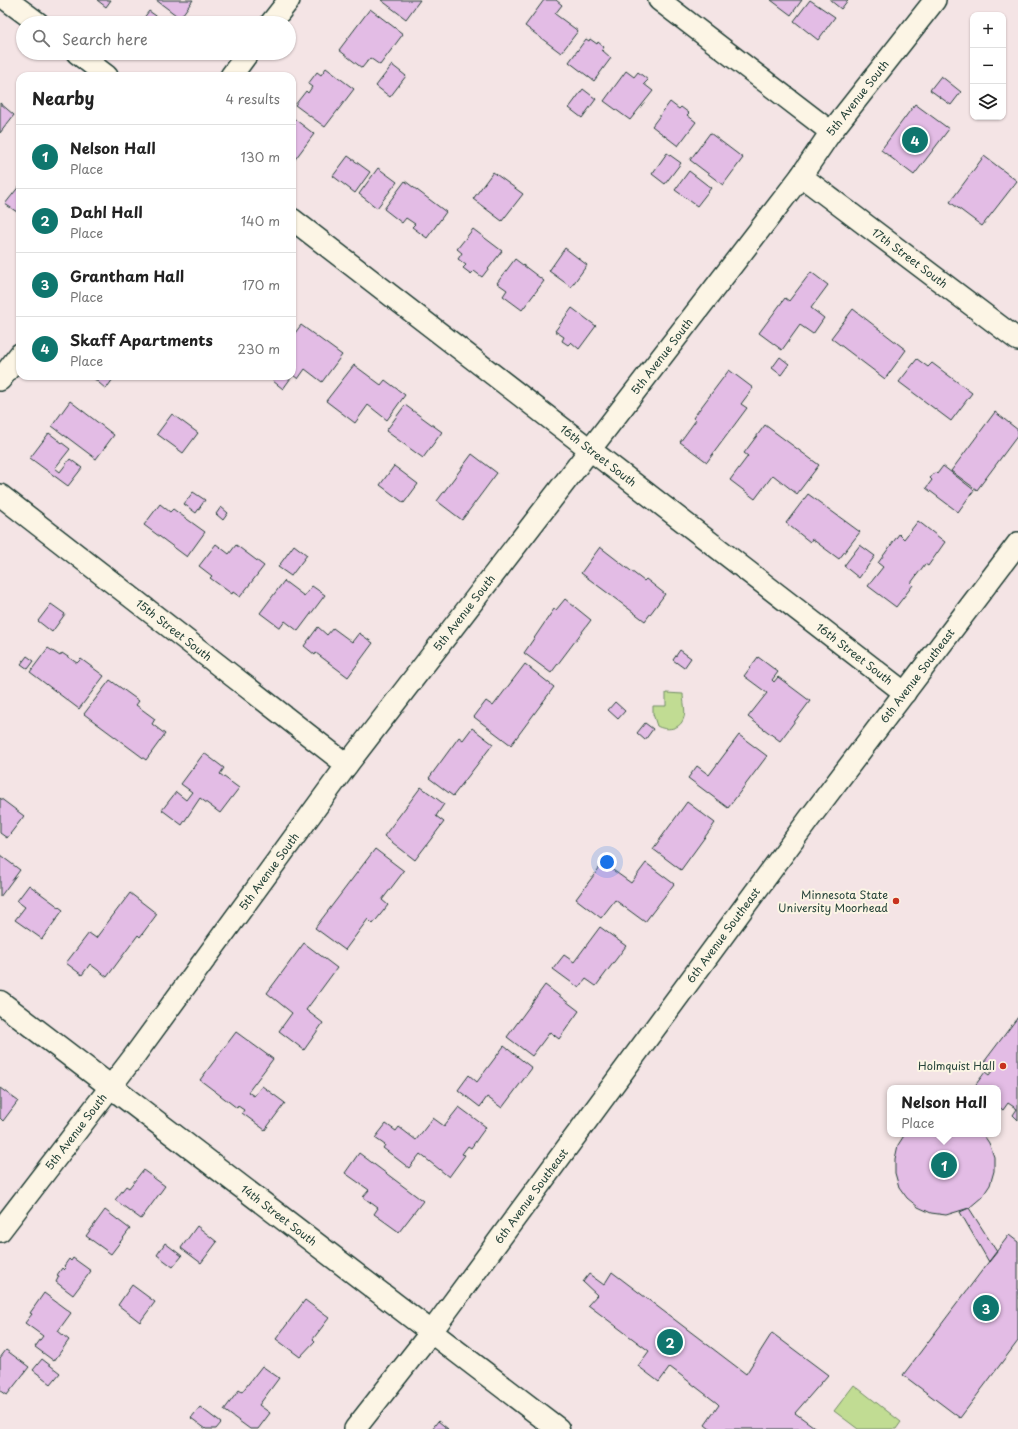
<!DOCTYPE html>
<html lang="en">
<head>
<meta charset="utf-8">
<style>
  body { margin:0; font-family:"Playpen Sans",sans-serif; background:#f6f6f6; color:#222 }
  .controls { position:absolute; right:12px; top:12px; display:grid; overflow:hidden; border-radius:8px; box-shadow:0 1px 3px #0004 }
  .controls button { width:36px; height:36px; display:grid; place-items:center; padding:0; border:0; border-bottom:1px solid #e0e0e0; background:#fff; color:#222; font:20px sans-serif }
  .you { position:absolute; left:607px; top:862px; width:14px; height:14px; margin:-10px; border:3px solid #fff; border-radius:50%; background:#1a73e8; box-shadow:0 0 0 6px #1a73e833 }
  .badge { display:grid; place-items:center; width:26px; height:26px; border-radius:50%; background:#0f766e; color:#fff; font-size:13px; font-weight:700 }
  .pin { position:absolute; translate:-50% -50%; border:2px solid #fff; box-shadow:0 1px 4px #0006 }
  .popup { position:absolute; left:887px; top:1085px; width:114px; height:52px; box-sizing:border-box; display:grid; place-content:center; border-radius:8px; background:#fff; filter:drop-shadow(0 1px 3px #0005); font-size:13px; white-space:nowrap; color:#767676 }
  .popup b { font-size:15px; color:#222 }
  .popup::after { content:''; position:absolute; left:50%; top:100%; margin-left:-8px; border:8px solid transparent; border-top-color:#fff }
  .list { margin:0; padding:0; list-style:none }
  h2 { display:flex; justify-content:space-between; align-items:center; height:52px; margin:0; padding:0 16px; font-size:17px }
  h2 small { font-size:13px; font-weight:400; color:#767676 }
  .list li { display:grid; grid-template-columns:26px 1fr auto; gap:12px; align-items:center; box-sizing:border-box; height:64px; padding:0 16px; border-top:1px solid #e0e0e0 }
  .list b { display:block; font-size:15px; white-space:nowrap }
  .list p { margin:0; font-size:13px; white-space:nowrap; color:#767676 }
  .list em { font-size:13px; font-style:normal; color:#767676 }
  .icon { flex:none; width:22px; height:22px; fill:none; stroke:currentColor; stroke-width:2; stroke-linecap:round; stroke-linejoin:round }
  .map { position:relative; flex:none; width:1018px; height:1429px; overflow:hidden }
  .search { position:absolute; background:#fff; box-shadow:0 1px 3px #0004; left:16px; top:16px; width:280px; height:44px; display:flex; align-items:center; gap:10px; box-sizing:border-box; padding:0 14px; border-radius:22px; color:#767676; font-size:15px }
  .panel { position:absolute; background:#fff; box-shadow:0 1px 3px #0004; left:16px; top:72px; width:280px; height:308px; border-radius:12px }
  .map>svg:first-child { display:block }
  .green { fill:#c1dc93; stroke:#708c64 }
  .building { fill:#e3bce5; stroke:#1f3d34 }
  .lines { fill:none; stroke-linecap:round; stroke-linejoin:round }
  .street-casing { stroke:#1f3d34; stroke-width:24 }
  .secondary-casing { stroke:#1f3d34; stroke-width:25 }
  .street { stroke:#fcf5e5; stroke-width:21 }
  .secondary { stroke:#fcf5e5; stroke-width:22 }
  .poi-dot { fill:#c8321e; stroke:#fcf5e5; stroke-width:1.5 }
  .labels { text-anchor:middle; stroke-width:4; stroke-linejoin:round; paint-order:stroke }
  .street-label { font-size:11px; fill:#1f3d34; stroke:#fcf5e5 }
  .poi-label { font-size:11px; fill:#1f3d34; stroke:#fcf5e5; text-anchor:end }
</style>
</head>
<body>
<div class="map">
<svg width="1018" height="1429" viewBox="0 0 1018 1429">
  <rect width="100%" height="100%" fill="#f4e4e5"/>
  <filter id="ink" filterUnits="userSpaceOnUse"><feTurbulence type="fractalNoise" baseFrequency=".025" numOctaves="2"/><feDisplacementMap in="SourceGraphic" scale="8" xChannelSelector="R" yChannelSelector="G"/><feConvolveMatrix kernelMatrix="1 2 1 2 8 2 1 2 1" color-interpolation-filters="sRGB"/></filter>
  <g filter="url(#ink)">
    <path class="green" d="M 666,693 L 683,694 C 683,701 686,711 684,717 C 681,730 666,731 657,726 L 653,714 L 653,706 L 666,706 Z
      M 854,1385 L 901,1422 L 896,1429 L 858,1429 L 834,1411 Z"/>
    <path class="building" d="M 97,0 L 111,0 L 106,7 Z
      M 156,0 L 193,0 L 180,18 Z
      M 381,0 L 420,0 L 406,19 Z
      M 544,0 L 556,0 L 562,5 L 555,14 L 578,31 L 561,53 L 525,26 Z
      M 771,0 L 802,0 L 791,15 Z
      M 810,0 L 835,17 L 818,40 L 794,21 Z
      M 830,0 L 848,0 L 841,9 Z
      M 370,9 L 403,34 L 380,65 L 370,58 L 362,68 L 339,50 Z
      M 149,11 L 166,23 L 140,23 Z
      M 586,39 L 589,41 L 590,39 L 597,44 L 598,42 L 604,47 L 602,50 L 611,58 L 594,81 L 569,62 Z
      M 392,65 L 406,76 L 390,97 L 376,86 Z
      M 326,68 L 354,89 L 325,127 L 295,105 L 306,91 L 308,93 L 312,87 L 308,84 L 317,72 L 321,75 Z
      M 626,71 L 634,77 L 638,72 L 648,80 L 644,84 L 653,91 L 630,120 L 604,101 Z
      M 941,76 L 961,92 L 951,105 L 930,90 Z
      M 583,89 L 596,99 L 582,118 L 569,108 Z
      M 670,102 L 679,109 L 681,107 L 689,113 L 687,115 L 696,122 L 678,146 L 652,126 Z
      M 0,103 L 14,115 L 0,133 Z
      M 915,104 L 949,129 L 914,175 L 881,150 Z
      M 292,117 L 314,134 L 293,162 L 292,162 Z
      M 710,133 L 743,158 L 723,185 L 690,160 Z
      M 667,153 L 681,163 L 665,184 L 652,174 Z
      M 348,156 L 370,172 L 355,193 L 333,176 Z
      M 984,156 L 1017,181 L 982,226 L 950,202 Z
      M 378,168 L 397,182 L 377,208 L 359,194 Z
      M 689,171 L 711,188 L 697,206 L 675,190 Z
      M 493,172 L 523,194 L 502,221 L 473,199 Z
      M 405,181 L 446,212 L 427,238 L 412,227 L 415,224 L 406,218 L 402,223 L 384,209 Z
      M 20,185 L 20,214 L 5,204 Z
      M 473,229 L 502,251 L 482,277 L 474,271 L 471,274 L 463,268 L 466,265 L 458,259 L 462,253 L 457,249 Z
      M 565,248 L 587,265 L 571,287 L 549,271 Z
      M 515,259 L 544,281 L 522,310 L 503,296 L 507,290 L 497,283 Z
      M 811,272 L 828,285 L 811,308 L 824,318 L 813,334 L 800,325 L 782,350 L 759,333 L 785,298 L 789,301 Z
      M 572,308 L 596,326 L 579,349 L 571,342 L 568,345 L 562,341 L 564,337 L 555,331 Z
      M 853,309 L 906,350 L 885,379 L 831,338 Z
      M 301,325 L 342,355 L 322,382 L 305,369 L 298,379 L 293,375 L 283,389 L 273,381 L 276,376 L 283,378 L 292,376 L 292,337 Z
      M 780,357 L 789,364 L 781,375 L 772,368 Z
      M 917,359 L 928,367 L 932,363 L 972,393 L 951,421 L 899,382 Z
      M 354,365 L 381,385 L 385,380 L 405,395 L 387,420 L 368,405 L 355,423 L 326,401 Z
      M 729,370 L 753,388 L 741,404 L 747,408 L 707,462 L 680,442 L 696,420 L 693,418 Z
      M 91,376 L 115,376 L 106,389 Z
      M 70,401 L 114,435 L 96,459 L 52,426 Z
      M 405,405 L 442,432 L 423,458 L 386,431 Z
      M 995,412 L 1018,430 L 1018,435 L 977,490 L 951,471 Z
      M 172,414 L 198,433 L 183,453 L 157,434 Z
      M 765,425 L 819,465 L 797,494 L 773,475 L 755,499 L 730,480 L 748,456 L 744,453 Z
      M 49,433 L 70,449 L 55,468 L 60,472 L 70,459 L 82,468 L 68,486 L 30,458 Z
      M 472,454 L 497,473 L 462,520 L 437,501 Z
      M 394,466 L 418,484 L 404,503 L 380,485 Z
      M 943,466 L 974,490 L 958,512 L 926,488 L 932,480 L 930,478 L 935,472 L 937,474 Z
      M 193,492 L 205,500 L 196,513 L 184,504 Z
      M 808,494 L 860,532 L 839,559 L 812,539 L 810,542 L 786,523 Z
      M 160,504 L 170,512 L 173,509 L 205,532 L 187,557 L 144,525 Z
      M 221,507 L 228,513 L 223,520 L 216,514 Z
      M 918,521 L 945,542 L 928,566 L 925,564 L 911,583 L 913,585 L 896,607 L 868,586 L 883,567 L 878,563 L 899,534 L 904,539 Z
      M 216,544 L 229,554 L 236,545 L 264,566 L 240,597 L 233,592 L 232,594 L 210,578 L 212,576 L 199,566 Z
      M 294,545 L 307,555 L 291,576 L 278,567 Z
      M 860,545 L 875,556 L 859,578 L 844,566 Z
      M 600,547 L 644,581 L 646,579 L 665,594 L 645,621 L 581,573 Z
      M 284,581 L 304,596 L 312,586 L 325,595 L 298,631 L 285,621 L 280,628 L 260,613 Z
      M 565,599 L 591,620 L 551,673 L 524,653 L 554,609 L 556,610 Z
      M 51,604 L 65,614 L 52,632 L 38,621 Z
      M 318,627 L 327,635 L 333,628 L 352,642 L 359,633 L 373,643 L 348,677 L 316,653 L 315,655 L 304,646 Z
      M 48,648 L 60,656 L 62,653 L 77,663 L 81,659 L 104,676 L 79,709 L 30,672 Z
      M 680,650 L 691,658 L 684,668 L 673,660 Z
      M 27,656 L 34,661 L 28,669 L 21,664 Z
      M 758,657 L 778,672 L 772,680 L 774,682 L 778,677 L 810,701 L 780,741 L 748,717 L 767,693 L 744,676 Z
      M 525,664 L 554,687 L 511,745 L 474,717 L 486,701 L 493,706 Z
      M 110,680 L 139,701 L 136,705 L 155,719 L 152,724 L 165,734 L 146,760 L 84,714 Z
      M 615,702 L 625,711 L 618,719 L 608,710 Z
      M 645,723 L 653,729 L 645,740 L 637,733 Z
      M 472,728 L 493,744 L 453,796 L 429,778 L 459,737 L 463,740 Z
      M 739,735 L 767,756 L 728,808 L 688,778 L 697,766 L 709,775 Z
      M 204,753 L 224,768 L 220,774 L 239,788 L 220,813 L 200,798 L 182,825 L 162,810 L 176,792 L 186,800 L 192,792 L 181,784 Z
      M 421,787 L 444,804 L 436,816 L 444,822 L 415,860 L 384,836 Z
      M 0,798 L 24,816 L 7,838 L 0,833 Z
      M 687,802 L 715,823 L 681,870 L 653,849 Z
      M 375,849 L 404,871 L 382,900 L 388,905 L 373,924 L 368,919 L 345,950 L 315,928 Z
      M 0,855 L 20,870 L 0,897 Z
      M 603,863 L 631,883 L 646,863 L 674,884 L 645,922 L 615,900 L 601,918 L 576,899 Z
      M 29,885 L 63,910 L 42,939 L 15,920 L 25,907 L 17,901 Z
      M 130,893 L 157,914 L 140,937 L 138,935 L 107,977 L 90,964 L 82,975 L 66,963 L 89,933 L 96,938 Z
      M 600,927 L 626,946 L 596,986 L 586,979 L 579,988 L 553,969 L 564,955 L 574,962 Z
      M 304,943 L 337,968 L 306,1010 L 323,1023 L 304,1050 L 279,1031 L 292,1013 L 267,993 Z
      M 545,985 L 579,1011 L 559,1039 L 550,1032 L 532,1056 L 507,1037 Z
      M 1018,1017 L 1018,1120 L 1013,1115 L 1017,1109 L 1008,1103 L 1003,1110 L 998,1106 L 998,1088 L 974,1087 L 985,1072 L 989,1075 L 993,1070 L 984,1062 Z
      M 236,1032 L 273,1059 L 248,1092 L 254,1096 L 262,1086 L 285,1103 L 265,1130 L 242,1113 L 244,1110 L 238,1106 L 237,1108 L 200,1080 Z
      M 504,1046 L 532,1068 L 502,1108 L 487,1097 L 480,1107 L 458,1090 L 469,1075 L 477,1082 Z
      M 0,1088 L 18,1101 L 3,1121 L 0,1118 Z
      M 459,1107 L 486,1127 L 471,1148 L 468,1146 L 462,1154 L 465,1155 L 449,1177 L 420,1154 L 409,1168 L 383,1148 L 385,1145 L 375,1138 L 386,1124 L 396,1131 L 399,1127 L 416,1140 L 433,1118 L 444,1126 Z
      M 905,1134 L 983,1134 L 989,1143 L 994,1157 L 994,1171 L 990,1185 L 982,1197 L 969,1208 L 946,1215 L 931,1213 L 918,1207 L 907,1198 L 899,1187 L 895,1173 L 895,1159 L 898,1145 Z
      M 359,1153 L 423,1201 L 399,1232 L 374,1214 L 378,1208 L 363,1197 L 369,1190 L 345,1173 Z
      M 143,1170 L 165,1186 L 141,1219 L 115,1200 L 126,1186 L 129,1188 Z
      M 969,1208 L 997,1252 L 989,1262 L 960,1212 Z
      M 105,1210 L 130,1229 L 111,1254 L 86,1236 Z
      M 197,1226 L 217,1242 L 201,1263 L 181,1248 Z
      M 1009,1235 L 1018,1242 L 1018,1341 L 960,1418 L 903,1375 Z
      M 165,1243 L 182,1256 L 173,1267 L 157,1255 Z
      M 73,1258 L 91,1271 L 73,1295 L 56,1282 L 59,1276 L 57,1275 L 62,1268 L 64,1270 L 66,1268 L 64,1266 L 69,1259 L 71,1261 Z
      M 612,1272 L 746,1374 L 772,1333 L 828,1375 L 795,1413 L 817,1429 L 710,1429 L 705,1425 L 719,1405 L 717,1403 L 670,1367 L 659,1382 L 638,1366 L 649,1351 L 588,1305 L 597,1295 L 583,1282 L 589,1274 L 604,1285 Z
      M 132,1285 L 155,1302 L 140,1322 L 118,1305 Z
      M 44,1293 L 71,1313 L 58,1331 L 69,1340 L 54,1361 L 35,1347 L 43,1336 L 25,1323 L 32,1314 L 30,1313 Z
      M 305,1300 L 329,1318 L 313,1339 L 315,1341 L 300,1357 L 276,1339 Z
      M 6,1350 L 29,1367 L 7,1395 L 0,1390 L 0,1358 Z
      M 42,1359 L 60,1373 L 51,1384 L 33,1370 Z
      M 262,1366 L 279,1378 L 259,1405 L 270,1413 L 258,1429 L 250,1429 L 224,1410 L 239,1390 L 242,1392 Z
      M 200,1407 L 221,1423 L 216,1429 L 206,1429 L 191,1418 Z
      M 438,1421 L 448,1429 L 432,1429 Z"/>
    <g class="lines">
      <defs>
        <g id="street">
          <path d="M 7,0 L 38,23"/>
          <path d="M 659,0 L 831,132"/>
          <path d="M 271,23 L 289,0"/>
          <path d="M 77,53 L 107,76"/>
          <path d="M 231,76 L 248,53"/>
          <path id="s1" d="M 801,176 L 1018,340"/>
          <path id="s2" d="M 292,219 L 905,693"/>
          <path d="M 0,380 L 20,354"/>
          <path id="s3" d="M 0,495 L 347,765"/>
          <path id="s4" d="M 0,1231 L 132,1059 L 347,765 L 801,176 L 831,132 L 935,0"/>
          <path id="s5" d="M 355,1429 L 432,1331 L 809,819 L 1018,543"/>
        </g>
        <g id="secondary">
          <path id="s6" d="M 0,1002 L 558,1429"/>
        </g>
      </defs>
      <use href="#street" class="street-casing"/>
      <use href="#secondary" class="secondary-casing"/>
      <use href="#street" class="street"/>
      <use href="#secondary" class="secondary"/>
    </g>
  </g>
  <g class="poi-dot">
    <circle cx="896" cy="901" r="4"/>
    <circle cx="1003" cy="1066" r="4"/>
  </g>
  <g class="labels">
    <g class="street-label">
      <text dy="4" stroke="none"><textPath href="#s4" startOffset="1421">5th Avenue South</textPath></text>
      <text dy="4" stroke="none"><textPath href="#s1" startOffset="136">17th Street South</textPath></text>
      <text dy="4" stroke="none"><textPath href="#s4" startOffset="1097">5th Avenue South</textPath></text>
      <text dy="4" stroke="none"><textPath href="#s2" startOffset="387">16th Street South</textPath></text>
      <text dy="4" stroke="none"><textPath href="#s4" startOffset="773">5th Avenue South</textPath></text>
      <text dy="4" stroke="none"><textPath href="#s3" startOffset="220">15th Street South</textPath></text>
      <text dy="4" stroke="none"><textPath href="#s2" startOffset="711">16th Street South</textPath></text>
      <text dy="4" stroke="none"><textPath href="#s5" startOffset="940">6th Avenue Southeast</textPath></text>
      <text dy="4" stroke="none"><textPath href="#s4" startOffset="449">5th Avenue South</textPath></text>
      <text dy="4" stroke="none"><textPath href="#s5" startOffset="616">6th Avenue Southeast</textPath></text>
      <text dy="4" stroke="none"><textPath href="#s4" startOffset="125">5th Avenue South</textPath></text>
      <text dy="4" stroke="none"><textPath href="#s5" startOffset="292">6th Avenue Southeast</textPath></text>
      <text dy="4" stroke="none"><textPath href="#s6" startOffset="351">14th Street South</textPath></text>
    </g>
    <g class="poi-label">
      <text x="888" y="899">Minnesota State<tspan x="888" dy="13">University Moorhead</tspan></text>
      <text x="995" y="1070">Holmquist Hall</text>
    </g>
  </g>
</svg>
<div class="controls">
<button>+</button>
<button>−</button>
<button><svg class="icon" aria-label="layers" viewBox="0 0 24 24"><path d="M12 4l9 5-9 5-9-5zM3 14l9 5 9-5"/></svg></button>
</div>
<div class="you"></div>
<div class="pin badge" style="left:944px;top:1165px">1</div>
<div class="popup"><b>Nelson Hall</b>Place</div>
<div class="pin badge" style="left:670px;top:1342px">2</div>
<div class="pin badge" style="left:986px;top:1308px">3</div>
<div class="pin badge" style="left:915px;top:140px">4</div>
<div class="search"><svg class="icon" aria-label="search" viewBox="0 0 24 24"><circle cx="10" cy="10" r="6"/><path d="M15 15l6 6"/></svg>Search here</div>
<section class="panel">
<h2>Nearby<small>4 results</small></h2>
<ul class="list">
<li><span class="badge">1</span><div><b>Nelson Hall</b><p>Place</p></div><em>130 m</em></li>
<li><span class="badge">2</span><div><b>Dahl Hall</b><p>Place</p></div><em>140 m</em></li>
<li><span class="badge">3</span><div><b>Grantham Hall</b><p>Place</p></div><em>170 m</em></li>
<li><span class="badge">4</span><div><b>Skaff Apartments</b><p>Place</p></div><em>230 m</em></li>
</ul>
</section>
</div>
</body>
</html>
